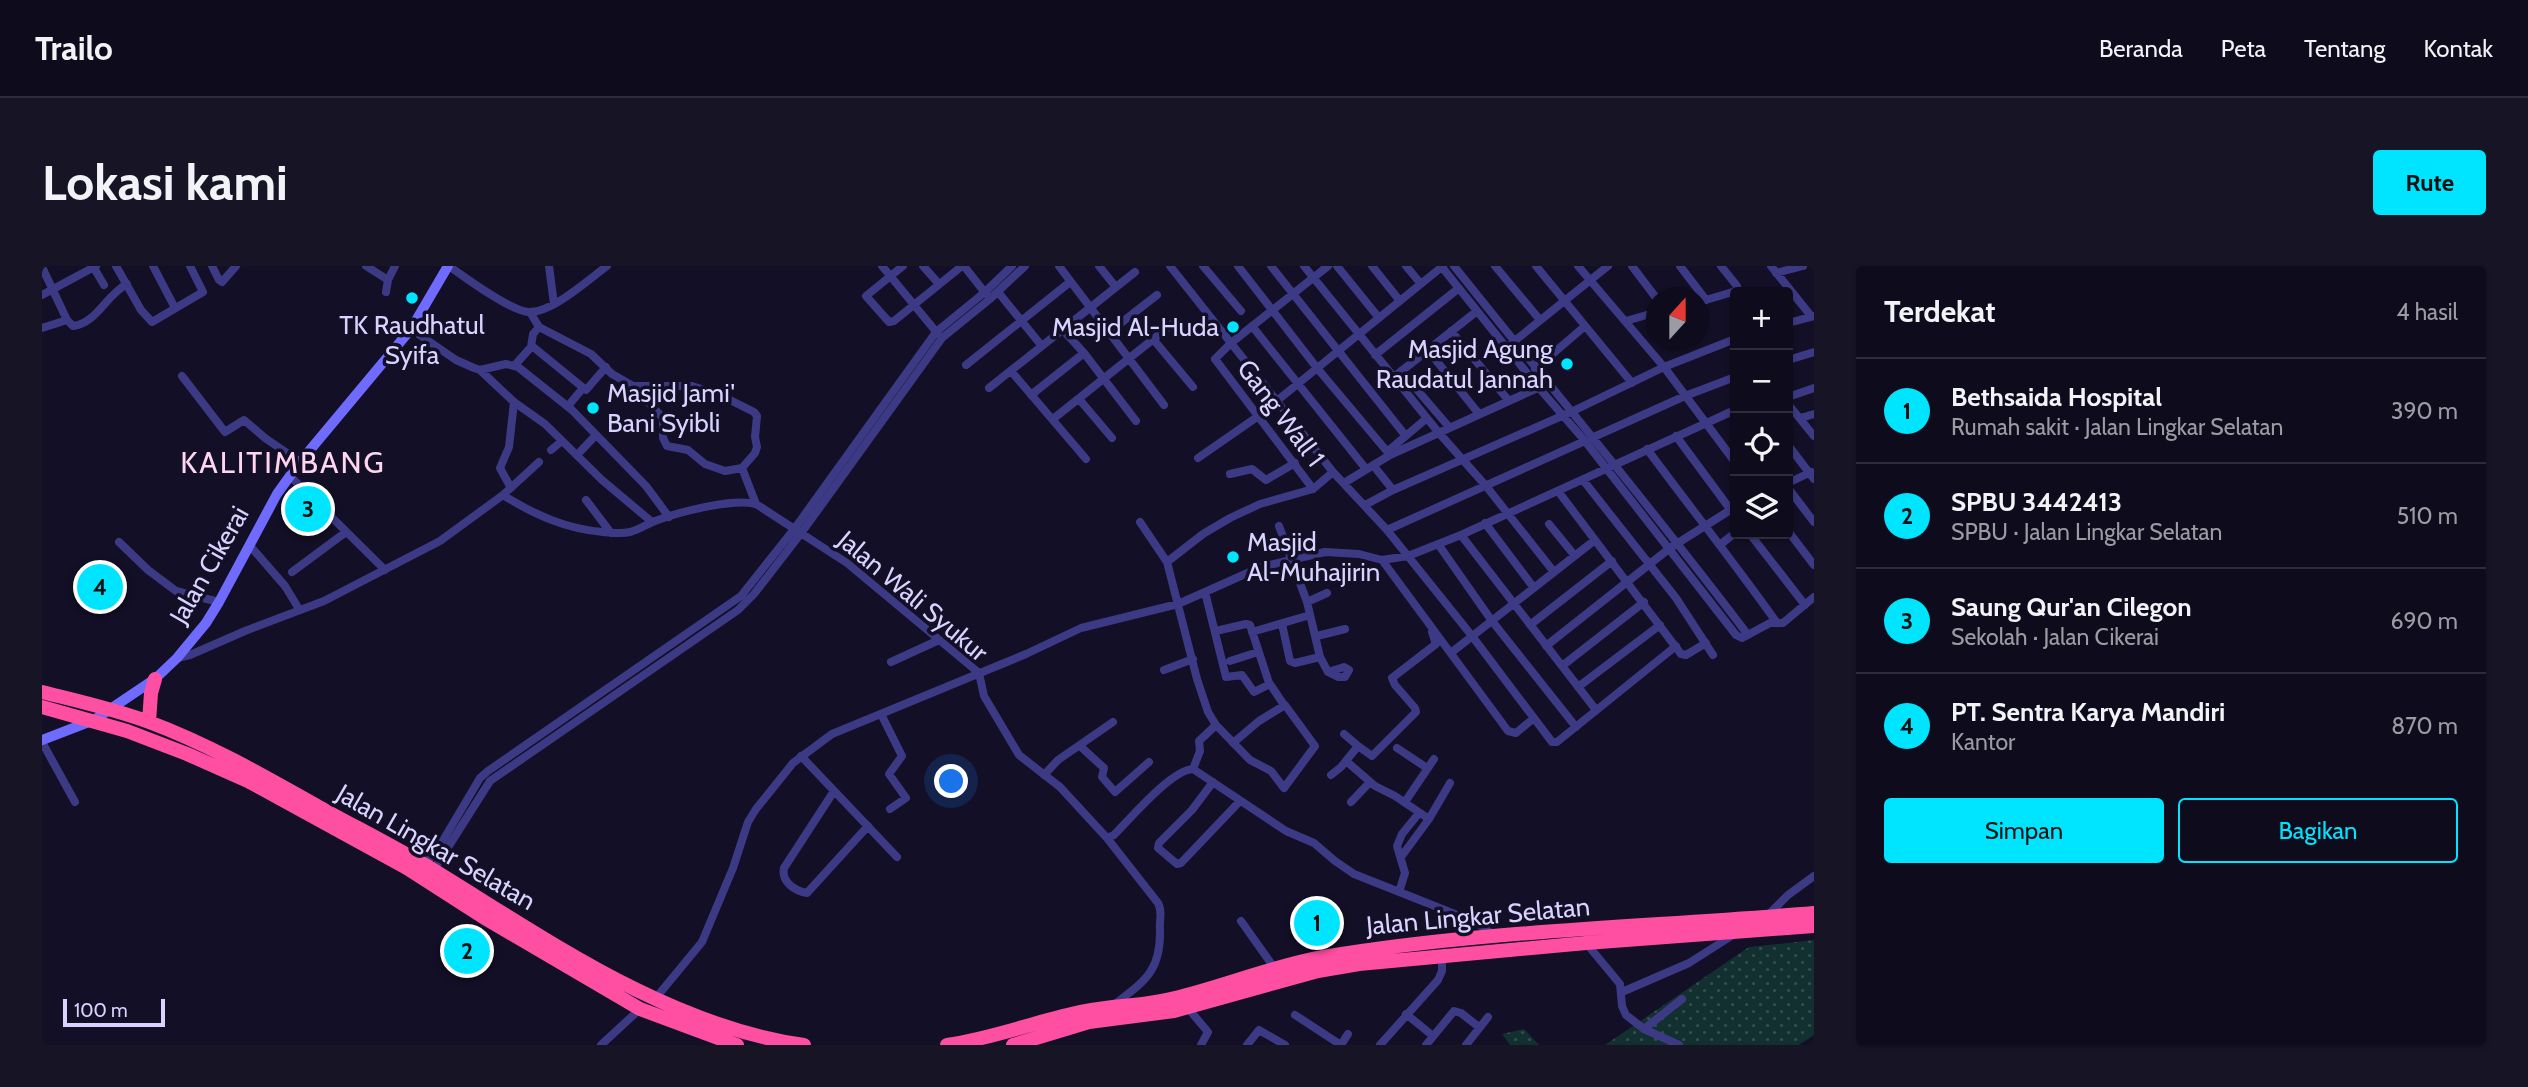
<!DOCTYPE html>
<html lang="id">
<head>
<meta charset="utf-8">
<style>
  body { margin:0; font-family:Cabin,sans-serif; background:#171425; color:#f1f3f6 }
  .controls { position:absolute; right:21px; top:21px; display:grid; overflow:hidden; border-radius:7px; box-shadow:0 2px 5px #0004 }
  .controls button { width:63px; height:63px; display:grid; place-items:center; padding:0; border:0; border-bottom:2px solid #2e2b3b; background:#0e0b1c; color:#f1f3f6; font:35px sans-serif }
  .compass { position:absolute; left:1604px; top:21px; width:63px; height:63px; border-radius:50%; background:#0e0b1c; box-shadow:0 2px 5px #0004; rotate:21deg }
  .scale { position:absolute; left:21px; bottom:18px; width:102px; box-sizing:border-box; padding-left:7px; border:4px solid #d9d4ff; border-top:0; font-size:19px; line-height:24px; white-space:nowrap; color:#d9d4ff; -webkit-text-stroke:5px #130f26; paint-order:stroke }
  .you { position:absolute; left:910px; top:516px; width:24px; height:24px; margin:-18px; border:5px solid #fff; border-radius:50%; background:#1a73e8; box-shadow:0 0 0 10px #1a73e833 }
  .badge { display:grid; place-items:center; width:46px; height:46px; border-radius:50%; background:#00e5ff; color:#111; font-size:23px; font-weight:700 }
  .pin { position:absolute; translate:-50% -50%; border:4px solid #fff; box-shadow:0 2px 7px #0006 }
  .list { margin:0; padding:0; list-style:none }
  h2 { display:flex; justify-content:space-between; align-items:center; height:91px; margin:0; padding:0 28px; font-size:30px }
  h2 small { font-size:23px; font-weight:400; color:#9b9ba3 }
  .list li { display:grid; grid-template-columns:46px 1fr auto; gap:21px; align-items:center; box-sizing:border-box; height:105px; padding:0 28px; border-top:2px solid #2e2b3b }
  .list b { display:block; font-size:26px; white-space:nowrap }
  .list p { margin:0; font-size:23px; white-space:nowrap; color:#9b9ba3 }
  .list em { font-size:23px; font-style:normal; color:#9b9ba3 }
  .actions { display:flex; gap:14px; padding:21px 28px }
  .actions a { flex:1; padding:16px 0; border:2px solid #00e5ff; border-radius:7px; text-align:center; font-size:24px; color:#00e5ff }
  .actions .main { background:#00e5ff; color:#111 }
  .icon { flex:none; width:38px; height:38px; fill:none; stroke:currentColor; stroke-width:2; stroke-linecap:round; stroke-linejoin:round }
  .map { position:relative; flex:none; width:1772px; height:779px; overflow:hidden; border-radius:7px }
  header { display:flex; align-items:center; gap:42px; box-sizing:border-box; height:98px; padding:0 35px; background:#0e0b1c; border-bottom:2px solid #2e2b3b }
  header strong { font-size:33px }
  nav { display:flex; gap:38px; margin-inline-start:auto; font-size:24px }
  .intro { display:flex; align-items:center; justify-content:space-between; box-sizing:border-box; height:168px; padding:0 42px }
  h1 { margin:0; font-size:49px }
  .button { padding:18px 32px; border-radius:7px; background:#00e5ff; color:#111; font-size:24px; font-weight:700 }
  main { display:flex; gap:42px; padding:0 42px }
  aside { flex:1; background:#0e0b1c; border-radius:7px; box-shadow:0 2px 5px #0004 }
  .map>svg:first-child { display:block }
  .grass { fill:url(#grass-dots) }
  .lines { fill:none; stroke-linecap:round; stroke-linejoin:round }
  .street { stroke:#3d3a85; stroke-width:8 }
  .secondary { stroke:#6f6bff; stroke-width:10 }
  .highway { stroke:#ff4fa3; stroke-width:14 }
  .poi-dot { fill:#00e5ff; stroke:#130f26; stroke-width:2.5 }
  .labels { text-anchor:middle; stroke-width:7; stroke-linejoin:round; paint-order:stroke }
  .poi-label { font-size:26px; fill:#d9d4ff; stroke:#130f26; text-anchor:end }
  .street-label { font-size:26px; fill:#d9d4ff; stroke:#130f26 }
  .quarter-label { font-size:30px; letter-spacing:2px; fill:#ffd6f0; stroke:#130f26 }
</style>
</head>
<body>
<header>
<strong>Trailo</strong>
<nav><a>Beranda</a><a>Peta</a><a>Tentang</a><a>Kontak</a></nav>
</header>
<div class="intro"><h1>Lokasi kami</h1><a class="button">Rute</a></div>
<main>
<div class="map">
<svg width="1772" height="779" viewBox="0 0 1772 779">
  <defs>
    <pattern id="grass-dots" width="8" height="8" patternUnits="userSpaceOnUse" patternTransform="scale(1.75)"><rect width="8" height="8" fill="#12302f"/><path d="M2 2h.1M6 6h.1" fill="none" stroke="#344d4e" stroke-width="1.8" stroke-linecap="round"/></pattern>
  </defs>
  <rect width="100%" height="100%" fill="#130f26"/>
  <path class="grass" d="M 1772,674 L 1772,769 L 1757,779 L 1563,779 L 1707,681 Z
    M 1482,763 L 1497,779 L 1468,779 L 1460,768 Z"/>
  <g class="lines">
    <path class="street" d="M 74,0 L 99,44 L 110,56 L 161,26 L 148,0
      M 111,0 L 133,42
      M 170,0 L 177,14 L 180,16 L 194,0
      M 324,0 L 346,14
      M 407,0 C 424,12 467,44 486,46 C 509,48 547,13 565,0
      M 507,0 L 512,38
      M 840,0 L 896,68
      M 861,0 L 824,30 L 847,56 L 852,55 L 920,0
      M 881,0 L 897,18
      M 922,0 L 944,28
      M 1017,0 L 1122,139
      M 1057,0 L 1073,20
      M 1128,0 L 1291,206 L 1345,264 L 1430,370 L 1510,476 L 1515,476 L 1634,380
      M 1161,0 L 1199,45
      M 1196,0 L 1275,102 L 1348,189
      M 1229,0 L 1363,169
      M 1262,0 L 1397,167 L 1444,220 L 1512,306
      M 1295,0 L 1337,52
      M 1330,0 L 1358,35
      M 1364,0 L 1379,18
      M 1399,0 L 1497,122 L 1543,175 L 1694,369 L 1700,372 L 1728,357 L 1741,357 L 1772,331
      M 1412,0 C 1510,123 1611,243 1706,369
      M 1453,0 L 1498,54
      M 1494,0 L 1590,117
      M 1536,0 L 1622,101 L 1693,196
      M 1590,0 L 1615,33
      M 1638,0 L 1664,34
      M 1729,0 L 1769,50
      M 0,1 L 25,54 L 31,60 C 55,57 64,29 85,18
      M 52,2 L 62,19
      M 1734,7 L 1761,0
      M 344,26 L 346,14 L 353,0
      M 956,26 L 999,79
      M 0,29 L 54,0
      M 1657,36 L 1694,25 L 1695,20 L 1679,0
      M 488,46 L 497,61 L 549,88 L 570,108 L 591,120 L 650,120 L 678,129 L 712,146 L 715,150 L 713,171 L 715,181 L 713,187 L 700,202 L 683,205 L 663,198 L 646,184 L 625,180 L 621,172 L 621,152 L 591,120
      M 1584,55 L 1615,46
      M 1746,57 L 1772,50
      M 1210,60 L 1324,203
      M 0,62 L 25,54
      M 369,63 L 414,94 L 432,102 L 438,104 L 464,98 L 476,101 L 530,144 L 604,220 L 627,251
      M 1021,64 L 1042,87 L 1094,155
      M 1409,65 L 1467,135
      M 1066,67 L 1115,29
      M 1111,73 L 1151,121
      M 1470,77 L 1566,0
      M 490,80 L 544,124 L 564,101
      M 1385,83 L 1437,148
      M 1333,89 L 1417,22
      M 1746,94 L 1772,86
      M 473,99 L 489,81 L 491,68 L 497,61
      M 924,99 L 1028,16
      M 1493,103 L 1543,60
      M 438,104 L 472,136 L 503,158 L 560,214 L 610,256
      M 969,105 L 1044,193
      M 1359,105 L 1407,161
      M 140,110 L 183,166 L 202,154 L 223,172 L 258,196
      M 1352,111 L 1435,45
      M 947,122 L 1093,6
      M 989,129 L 1042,87
      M 1746,131 L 1772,122
      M 1037,133 L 1070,172
      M 1746,138 L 1772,170
      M 526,140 L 541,122
      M 1758,152 L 1772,148
      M 1011,153 L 1134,55
      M 1634,170 L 1688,243
      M 1746,179 L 1772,213
      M 1605,183 C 1648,241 1693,298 1735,357
      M 509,184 L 520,175
      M 1346,185 L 1385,152
      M 535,189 L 554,169
      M 1156,192 L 1215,151 L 1401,0
      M 1331,199 L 1351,224
      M 700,202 L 714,238
      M 1188,208 L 1210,203 L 1224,214 L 1253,197
      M 248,210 L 343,304
      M 1541,214 L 1634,332 L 1671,389
      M 1302,217 L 1348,189 L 1500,120
      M 1746,217 L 1769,206
      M 469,222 L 458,202 L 467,181 L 472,136
      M 1746,222 L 1772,256
      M 1271,223 L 1173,93 L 1189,77 L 1286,0
      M 1516,225 L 1639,388 L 1644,389 L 1664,377
      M 461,229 C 493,249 524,263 561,266 C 570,267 580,268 588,266 C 597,264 605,258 613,255 C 637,246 690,232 714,238 L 805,297 L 937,407 L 942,430 L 977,489 L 1018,521 L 1065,572 L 1072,569 C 1088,553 1129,504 1151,503 L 1244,565 L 1272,577 L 1293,595 L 1312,608 L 1433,656 L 1452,669
      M 544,234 L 569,267
      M 1323,239 L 1351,224 L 1529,146 L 1622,101 L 1693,73
      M 1098,256 L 1125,296
      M 1443,257 L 1492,322
      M 1507,258 L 1533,290
      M 1237,260 L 1265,336 L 1278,391 L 1286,406 L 1296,411 L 1303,411 L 1307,404 L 1302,401 L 1286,406
      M 1345,264 L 1643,130 L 1693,111
      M 1746,265 L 1772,299
      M 1708,268 L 1763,339
      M 1419,269 L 1554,444
      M 77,276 L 106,304 L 134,325 L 177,336
      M 1396,278 L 1450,355 L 1534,461
      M 1679,278 L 1693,267
      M 209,281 L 243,320 L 257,343
      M 1340,294 L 1466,465 L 1474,467 L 1492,452
      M 250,306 L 304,266
      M 1163,326 L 1184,411 L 1200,409 L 1212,426 L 1228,418 L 1242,439
      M 1265,336 L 1285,327
      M 1240,358 L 1248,395 L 1253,397 L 1278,391
      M 1488,359 L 1570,295
      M 1178,364 L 1204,358 L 1208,359 L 1227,417
      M 1210,366 L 1268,349
      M 1275,370 L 1303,363
      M 1504,380 L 1628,282 L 1693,241
      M 1410,386 L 1553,274
      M 135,392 L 148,389 L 203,365 L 282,335 L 398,275 L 461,229 L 497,196
      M 1188,395 L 1216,386
      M 849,396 L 897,374
      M 1520,400 L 1602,336
      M 1122,404 L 1151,393
      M 1536,421 L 1618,359
      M 839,448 L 860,490 L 847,508 L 864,532 L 848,543
      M 0,476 L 33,536
      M 1191,477 L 1217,455 L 1243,439 L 1273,480 L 1242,522 L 1229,505 L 1208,494 L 1174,459 L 1166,446 L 1155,413 L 1125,296 L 1161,268 L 1188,252 L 1218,238 L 1271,223 L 1291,206
      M 1038,480 L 1062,502 L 1060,511 L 1073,526 L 1107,496
      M 1316,480 L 1330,490 L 1374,446 L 1373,442 L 1353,419 L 1350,412 L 1394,378 L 1390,366
      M 1355,482 L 1385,502
      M 759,490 L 855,591
      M 1304,495 L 1333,520 L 1353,530 L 1387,553 L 1359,591
      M 1151,503 L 1158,485 L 1157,475 L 1174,459
      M 1002,509 L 1016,494 L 1071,456
      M 1289,509 L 1299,501 L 1316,480 L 1302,468
      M 1171,516 L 1150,544 L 1117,577 L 1116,582 L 1135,598 L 1139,597 L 1198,535
      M 792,525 L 742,602 C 739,616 753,625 765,627 L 826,560
      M 1309,536 L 1328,516
      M 1363,536 L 1392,493
      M 1387,553 L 1408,517
      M 1065,572 L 1116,637 C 1121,646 1117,653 1118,663 C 1119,705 1103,715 1073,738
      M 381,602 L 403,571 L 438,512 L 446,505 L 699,330 L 753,262 L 894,66 L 943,26 L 970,0
      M 391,605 L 448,515 L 696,344 L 712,328 L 760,266 L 900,72 L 948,33 L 983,0
      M 1357,626 L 1363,607 L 1355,580 L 1360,568 L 1377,547
      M 1726,649 L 1746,629 L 1772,610
      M 1199,655 L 1233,703
      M 1544,677 L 1578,718 L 1580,740 L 1584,749 L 1602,763 L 1637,779
      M 1580,726 L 1647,697 L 1691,669
      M 613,733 L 660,676 L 691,602 L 706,556 L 714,543 L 751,497 L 790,468 L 984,388 L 1039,362 L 1136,338 L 1219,301 L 1283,286 L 1317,288 L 1340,294 L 1366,290 L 1419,269 L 1693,144
      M 1150,747 L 1166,766 L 1159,779
      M 1364,748 L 1391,770
      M 1253,749 L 1299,779 L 1306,768
      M 1602,763 L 1640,733
      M 559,779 L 598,743
      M 1205,779 L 1217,764 L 1243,779
      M 1338,779 L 1396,714 L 1400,705 L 1400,689
      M 1384,779 L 1412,745 L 1419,747 L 1437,761
      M 1424,779 L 1446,751"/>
    <path class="secondary" d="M 0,474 L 52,454 L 113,413 L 135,392 L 164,357 L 177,336 L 235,228 L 258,196 L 369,63 L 406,0"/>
    <path class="highway" d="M 0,426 C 36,435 72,443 107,456 C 166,478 222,510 277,541 C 315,562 355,582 393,605 C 507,675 627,760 762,779
      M 0,441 L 85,465 L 145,488 L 206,515 L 365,602 L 446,654 L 598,743 L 695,779
      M 107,456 L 109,427 L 113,413
      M 905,779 C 953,772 997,754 1044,745 C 1073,739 1104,740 1133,732 C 1182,720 1231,700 1281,691 C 1443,664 1609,661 1772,647
      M 971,779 L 1047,756 L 1132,745 L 1276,705 L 1317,698 L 1544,677 L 1772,660"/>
  </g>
  <g class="poi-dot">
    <circle cx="370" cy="32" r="7"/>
    <circle cx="1191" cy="61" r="7"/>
    <circle cx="1525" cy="98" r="7"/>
    <circle cx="551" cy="142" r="7"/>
    <circle cx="1191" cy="291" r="7"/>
  </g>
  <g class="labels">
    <g class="poi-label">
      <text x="370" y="68" text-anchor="middle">TK Raudhatul<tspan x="370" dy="30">Syifa</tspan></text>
      <text x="1177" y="70">Masjid Al-Huda</text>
      <text x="1511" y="92">Masjid Agung<tspan x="1511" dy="30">Raudatul Jannah</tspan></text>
      <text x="565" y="136" text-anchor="start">Masjid Jami'<tspan x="565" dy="30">Bani Syibli</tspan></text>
      <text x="1205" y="285" text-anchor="start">Masjid<tspan x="1205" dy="30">Al-Muhajirin</tspan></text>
    </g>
    <g class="street-label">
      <text transform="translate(1239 147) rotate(53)" y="9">Gang Wall 1</text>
      <text transform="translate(167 299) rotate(-60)" y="9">Jalan Cikerai</text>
      <text transform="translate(871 330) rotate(40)" y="9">Jalan Wali Syukur</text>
      <text transform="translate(394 581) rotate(30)" y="9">Jalan Lingkar Selatan</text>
      <text transform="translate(1436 650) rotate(-5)" y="9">Jalan Lingkar Selatan</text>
    </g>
    <g class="quarter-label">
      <text x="241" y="207">KALITIMBANG</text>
    </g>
  </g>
</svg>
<div class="controls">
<button>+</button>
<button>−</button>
<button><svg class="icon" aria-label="locate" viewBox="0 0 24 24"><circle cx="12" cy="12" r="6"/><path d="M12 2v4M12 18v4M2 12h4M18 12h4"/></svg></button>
<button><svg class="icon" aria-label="layers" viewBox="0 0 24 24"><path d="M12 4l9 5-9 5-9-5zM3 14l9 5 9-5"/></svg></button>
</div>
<svg class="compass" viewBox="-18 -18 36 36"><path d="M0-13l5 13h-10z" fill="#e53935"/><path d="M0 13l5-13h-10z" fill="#9b9ba3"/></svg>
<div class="scale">100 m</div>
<div class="you"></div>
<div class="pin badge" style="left:1275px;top:657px">1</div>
<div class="pin badge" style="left:425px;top:685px">2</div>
<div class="pin badge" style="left:266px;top:243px">3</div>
<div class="pin badge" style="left:58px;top:321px">4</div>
</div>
<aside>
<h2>Terdekat<small>4 hasil</small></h2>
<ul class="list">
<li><span class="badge">1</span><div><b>Bethsaida Hospital</b><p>Rumah sakit · Jalan Lingkar Selatan</p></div><em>390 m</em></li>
<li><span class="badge">2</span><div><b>SPBU 3442413</b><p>SPBU · Jalan Lingkar Selatan</p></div><em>510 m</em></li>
<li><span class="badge">3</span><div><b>Saung Qur'an Cilegon</b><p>Sekolah · Jalan Cikerai</p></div><em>690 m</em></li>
<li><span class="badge">4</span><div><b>PT. Sentra Karya Mandiri</b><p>Kantor</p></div><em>870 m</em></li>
</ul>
<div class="actions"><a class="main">Simpan</a><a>Bagikan</a></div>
</aside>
</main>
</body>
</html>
